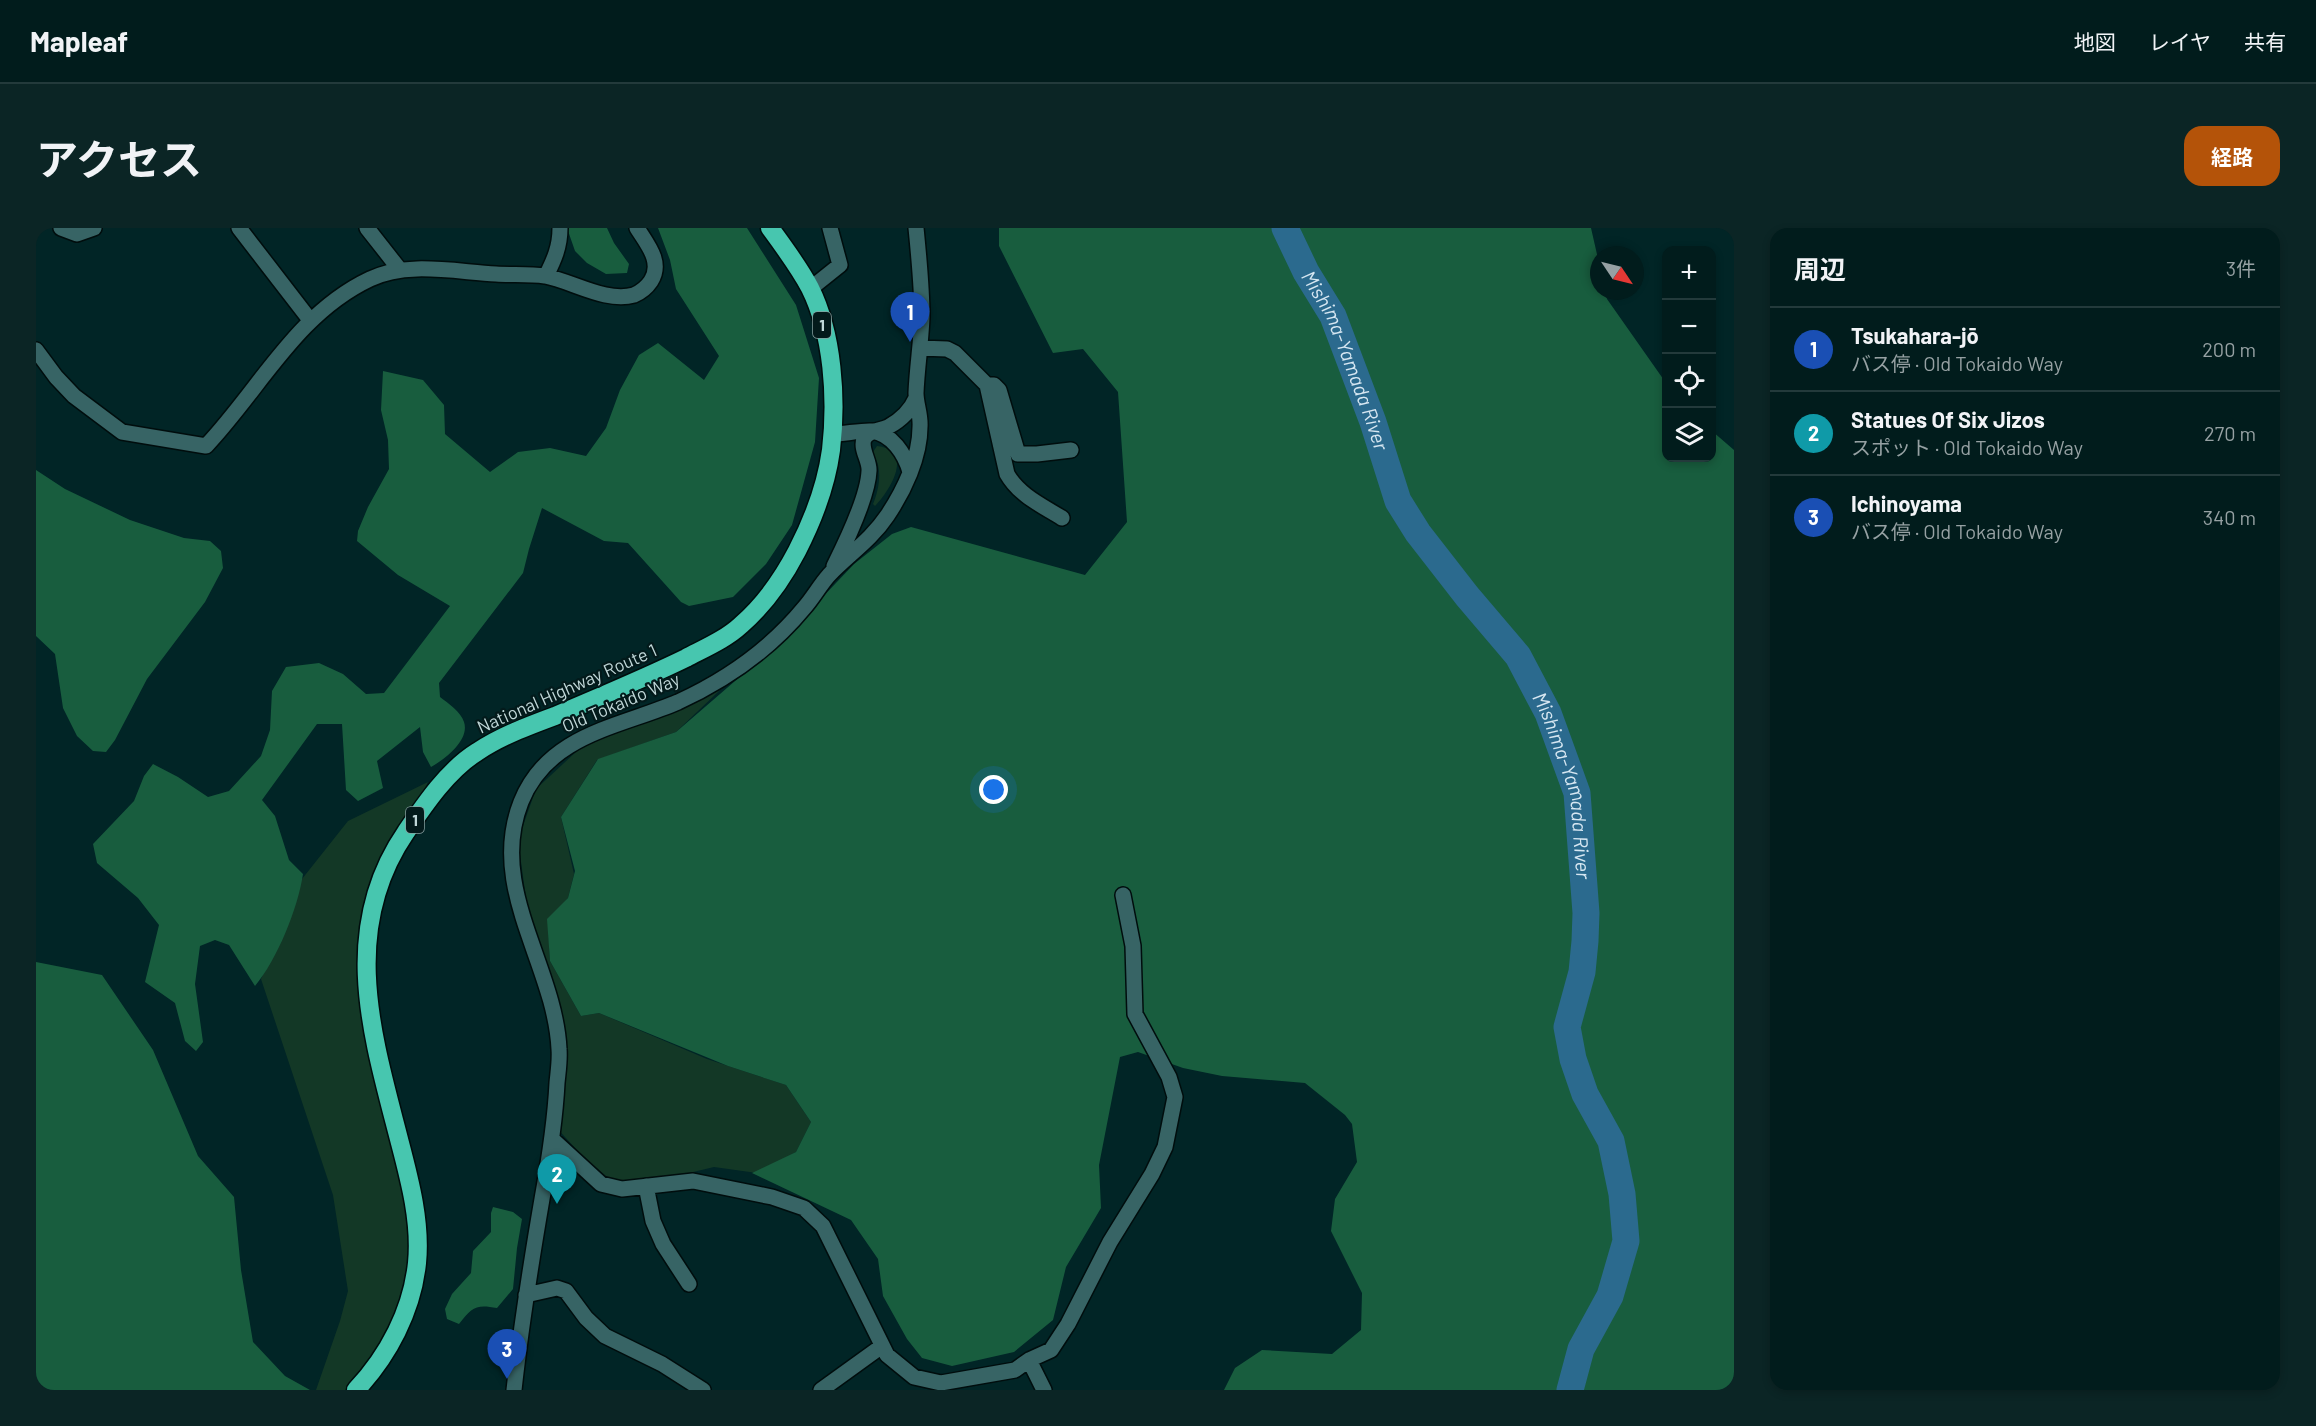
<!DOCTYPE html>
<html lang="ja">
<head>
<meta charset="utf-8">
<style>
  body { margin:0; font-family:Barlow,"Noto Sans JP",sans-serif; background:#0b2525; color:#f1f3f6 }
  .controls { position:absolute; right:18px; top:18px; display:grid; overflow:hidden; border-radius:12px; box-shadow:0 3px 9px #0003 }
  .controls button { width:54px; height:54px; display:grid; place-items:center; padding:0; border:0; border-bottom:2px solid #233a3b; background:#011c1c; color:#f1f3f6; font:30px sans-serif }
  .compass { position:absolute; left:1554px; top:18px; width:54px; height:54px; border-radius:50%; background:#011c1c; box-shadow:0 3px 9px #0003; rotate:125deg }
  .you { position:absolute; left:958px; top:562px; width:21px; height:21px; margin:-15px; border:4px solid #fff; border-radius:50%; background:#1a73e8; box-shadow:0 0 0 9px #1a73e833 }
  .badge { display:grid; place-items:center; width:39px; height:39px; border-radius:50%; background:#b45309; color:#fff; font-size:20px; font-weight:700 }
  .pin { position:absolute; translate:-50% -50px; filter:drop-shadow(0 2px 3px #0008) }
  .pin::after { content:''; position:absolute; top:32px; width:21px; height:18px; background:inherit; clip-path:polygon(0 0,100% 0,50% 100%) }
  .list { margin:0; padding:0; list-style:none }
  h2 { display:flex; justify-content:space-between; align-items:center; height:78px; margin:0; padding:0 24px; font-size:26px }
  h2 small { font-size:20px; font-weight:400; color:#96a1a3 }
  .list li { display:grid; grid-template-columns:39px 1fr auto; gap:18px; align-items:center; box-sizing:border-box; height:84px; padding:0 24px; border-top:2px solid #233a3b }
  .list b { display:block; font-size:22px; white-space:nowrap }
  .list p { margin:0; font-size:20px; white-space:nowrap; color:#96a1a3 }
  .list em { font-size:20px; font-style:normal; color:#96a1a3 }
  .icon { flex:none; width:33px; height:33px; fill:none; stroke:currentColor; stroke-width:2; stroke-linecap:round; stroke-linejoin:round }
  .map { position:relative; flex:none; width:1698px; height:1162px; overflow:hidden; border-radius:18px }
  header { display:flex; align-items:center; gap:36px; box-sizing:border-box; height:84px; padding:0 30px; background:#011c1c; border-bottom:2px solid #233a3b }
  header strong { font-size:28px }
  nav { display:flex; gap:33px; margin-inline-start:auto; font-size:21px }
  .intro { display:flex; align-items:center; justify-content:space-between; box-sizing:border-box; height:144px; padding:0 36px }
  h1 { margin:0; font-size:42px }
  .button { padding:15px 27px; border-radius:18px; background:#b45309; color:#fff; font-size:21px; font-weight:700 }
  main { display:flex; gap:36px; padding:0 36px }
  aside { flex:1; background:#011c1c; border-radius:18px; box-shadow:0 3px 9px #0003 }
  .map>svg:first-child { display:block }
  .green { fill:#133826 }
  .forest { fill:#185d3e }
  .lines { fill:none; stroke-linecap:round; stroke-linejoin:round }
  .river { stroke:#2b6a8e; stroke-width:27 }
  .minor-casing { stroke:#000d0d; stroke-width:18 }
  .highway-casing { stroke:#000d0d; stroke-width:21 }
  .minor { stroke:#376465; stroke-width:15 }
  .highway { stroke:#47c6af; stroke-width:18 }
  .labels { text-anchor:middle; stroke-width:4.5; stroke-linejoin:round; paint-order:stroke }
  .shield { fill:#031a1b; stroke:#879e9f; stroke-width:1.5 }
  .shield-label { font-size:16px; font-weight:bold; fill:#c0d7d8 }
  .street-label { font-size:18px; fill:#c0d7d8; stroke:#031a1b }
  .water-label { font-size:20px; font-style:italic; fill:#d7e7f2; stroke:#031a1b }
</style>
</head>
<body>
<header>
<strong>Mapleaf</strong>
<nav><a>地図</a><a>レイヤ</a><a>共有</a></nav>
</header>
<div class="intro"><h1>アクセス</h1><a class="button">経路</a></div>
<main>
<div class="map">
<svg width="1698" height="1162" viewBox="0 0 1698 1162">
  <rect width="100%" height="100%" fill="#012526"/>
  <path class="green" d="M 841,218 C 879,222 854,263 839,278 L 837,276 C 842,264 845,249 842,237 C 841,232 838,229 837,224 Z
    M 703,444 L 640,504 L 561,532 L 525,589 L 538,646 L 532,670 L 512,695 L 514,733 L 545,788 L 563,785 L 671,831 L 750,857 L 775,894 L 760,924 L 721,945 L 678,939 L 586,961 L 549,931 L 519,898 L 519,799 L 497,721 L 482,612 L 500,561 L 555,510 Z
    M 392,554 L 331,676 L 325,714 L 327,806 L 350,877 L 380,997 L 365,1093 L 318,1162 L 280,1162 L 304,1093 L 312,1063 L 297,967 L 225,751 L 266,651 L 312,593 Z"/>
  <path class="forest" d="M 531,0 L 571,0 L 578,15 L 593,36 L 591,45 L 570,46 L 551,35 L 539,23 Z
    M 622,0 L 711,0 L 760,77 L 783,150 L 779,214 L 756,297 L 730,336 L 697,369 L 653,378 L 645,374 L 592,315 L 568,313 L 506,280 L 493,321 L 487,345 L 403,455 L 404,469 C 412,475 425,484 428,494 C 434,512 409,531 395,539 L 387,524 L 384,499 L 341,533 L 347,560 L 322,573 L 310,562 L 306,496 L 281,496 L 226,572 L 239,588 L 253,632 L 267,646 C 262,680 241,732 219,758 L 193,717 L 179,712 L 164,718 L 159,756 L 167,814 L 160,823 L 149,813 L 139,775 L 109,754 L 123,697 L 102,670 L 61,635 L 57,616 L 98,573 L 108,548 L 117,536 L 142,549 L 172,569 L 193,563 L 225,528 L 234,502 L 236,463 L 250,439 L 283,435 L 307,446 L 330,466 L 348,465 L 414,378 L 362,347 L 321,313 L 322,303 L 332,279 L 353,241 L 352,212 L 345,182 L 347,143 L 387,152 L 408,177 L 409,206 L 454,244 L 482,224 L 514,220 L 550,228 L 570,200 L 584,162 L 603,127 L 622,115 L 668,152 L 683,128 L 640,61 L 634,32 Z
    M 963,0 L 1555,0 L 1563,35 L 1563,63 L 1569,63 L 1571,71 L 1630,155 L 1630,230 L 1676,230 L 1676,203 L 1698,222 L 1698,1162 L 1188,1162 L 1199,1140 L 1226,1122 L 1296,1126 L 1325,1102 L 1326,1065 L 1295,1003 L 1299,971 L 1321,934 L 1316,896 L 1309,887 L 1269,855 L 1186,848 L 1147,840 L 1102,824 L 1084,829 L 1063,937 L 1065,980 L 1030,1039 L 1017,1092 L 978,1124 L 916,1138 L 886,1130 L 871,1111 L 847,1068 L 842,1031 L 815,992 L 716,945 L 760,924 L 775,894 L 750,857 L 692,838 L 563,785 L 545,788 L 514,733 L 511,691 L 532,670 L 539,643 L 525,589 L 562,531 L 640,504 L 742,416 L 818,336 L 856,306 L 875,299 L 1049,347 L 1091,294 L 1082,164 L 1047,121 L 1017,125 L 963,18 Z
    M 0,242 L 29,261 L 94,292 L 148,310 L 174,313 L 185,323 L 187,340 L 169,374 L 111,451 L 79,512 L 70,524 L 57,523 L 41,508 L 27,480 L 19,426 L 0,408 Z
    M 0,734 L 66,747 L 117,822 L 162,928 L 198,969 L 205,1042 L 217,1114 L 249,1148 L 274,1162 L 0,1162 Z
    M 457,979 L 477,984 L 486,991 L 481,1020 L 477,1061 L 461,1080 C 440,1076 436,1079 423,1096 L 411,1091 L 409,1081 L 416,1066 L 435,1045 L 437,1023 L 455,1004 L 455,985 Z"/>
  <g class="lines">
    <path class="river" id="s1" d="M 1249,0 L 1270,44 L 1297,88 L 1337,194 L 1362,273 L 1382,305 L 1431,368 L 1482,428 L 1512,485 L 1541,565 L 1550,685 L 1549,713 L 1546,744 L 1531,799 L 1537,831 L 1549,866 L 1575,913 L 1586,966 L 1590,1013 L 1574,1068 L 1545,1121 L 1534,1162"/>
    <defs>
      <path id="minor" d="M 25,0 L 41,6 L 58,0
        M 203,0 L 274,92
        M 331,0 L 364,42
        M 510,48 C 518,32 524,19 524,0
        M 774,61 L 804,37 L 794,0
        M 884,120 L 911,121 L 919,125 L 951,157 L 971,246 C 983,267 1005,277 1026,290
        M 0,122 L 20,149 L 38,168 L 86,204 L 170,218 C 224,161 260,86 334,51 C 371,33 420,44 460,46 C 476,47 493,46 509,48 C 536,53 570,75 598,67 C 605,64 611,59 615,53 C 627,34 611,16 601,0
        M 951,157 L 958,157 L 963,162 L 982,226 L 1001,226 L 1035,222
        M 797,206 C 807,206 828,202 836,203 C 856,206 869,226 874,244
        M 798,338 C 810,314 832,268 833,243 C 834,233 824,221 828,211 C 832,202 844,203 852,199 C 865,192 874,184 880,170
        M 516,911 L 565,956 L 586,961 L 657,953 L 736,969 L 768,980 L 787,998 L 851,1127 L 878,1149 L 905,1155 L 979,1142 L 993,1132
        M 610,958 L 617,993 L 627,1016 L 653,1056
        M 490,1067 L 521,1060 L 530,1063 L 550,1090 L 569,1108 L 626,1136 L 667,1162
        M 478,1162 C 485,1098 495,1035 506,971 C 513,932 519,895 521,855 C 522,844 524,832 523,821 C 519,737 451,660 485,574 C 512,506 584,499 642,474 C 690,452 735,420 768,380 C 777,370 784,357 793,347 C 812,327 835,312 851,288 C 868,263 884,229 884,199 C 885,187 880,176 880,165 C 881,140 885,115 886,89 C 886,59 883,30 880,0
        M 785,1162 L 846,1118
        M 1008,1162 L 993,1132 L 1015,1122 L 1032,1096 L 1074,1014 L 1116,946 L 1129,919 L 1139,869 L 1133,849 L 1099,786 L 1097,718 L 1087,667"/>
      <path id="highway" d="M 320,1162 C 352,1128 376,1083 381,1035 C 385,995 374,953 364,915 C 337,810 302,703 370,604 C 389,576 412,542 441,524 C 465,508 492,498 519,488 C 563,469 607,451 650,430 C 669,420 690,411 705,397 C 729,376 747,350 761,323 C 778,290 790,259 795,222 C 801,171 797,106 774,60 C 763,39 748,19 734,0"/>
    </defs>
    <use href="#minor" class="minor-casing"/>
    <use href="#highway" class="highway-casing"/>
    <use href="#minor" class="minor"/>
    <use href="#highway" class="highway"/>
  </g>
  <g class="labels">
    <g class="shield">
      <rect x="777" y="84" width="18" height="26" rx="4.5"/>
      <rect x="370" y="579" width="18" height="26" rx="4.5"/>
    </g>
    <g class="shield-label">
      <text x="786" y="103">1</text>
      <text x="379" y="598">1</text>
    </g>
    <g class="street-label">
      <text transform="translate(531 461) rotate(-24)" y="6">National Highway Route 1</text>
      <text transform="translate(585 475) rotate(-23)" y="6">Old Tokaido Way</text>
    </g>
    <g class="water-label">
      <text dy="7" stroke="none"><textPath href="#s1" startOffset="146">Mishima-Yamada River</textPath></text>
      <text dy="7" stroke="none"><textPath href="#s1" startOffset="632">Mishima-Yamada River</textPath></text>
    </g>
  </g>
</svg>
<div class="controls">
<button>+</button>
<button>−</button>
<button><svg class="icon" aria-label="locate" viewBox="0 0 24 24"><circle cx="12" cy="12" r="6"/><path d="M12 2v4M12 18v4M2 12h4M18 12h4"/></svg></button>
<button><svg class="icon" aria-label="layers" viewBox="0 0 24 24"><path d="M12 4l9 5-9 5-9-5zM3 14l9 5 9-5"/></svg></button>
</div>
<svg class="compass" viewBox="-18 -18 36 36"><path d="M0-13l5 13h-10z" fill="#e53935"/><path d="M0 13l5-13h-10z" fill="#96a1a3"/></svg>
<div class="you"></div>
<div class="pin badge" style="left:874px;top:114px;background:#1a4fb4">1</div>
<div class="pin badge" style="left:521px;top:976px;background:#0f9aa8">2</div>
<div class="pin badge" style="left:471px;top:1151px;background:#1a4fb4">3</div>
</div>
<aside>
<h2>周辺<small>3件</small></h2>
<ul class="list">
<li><span class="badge" style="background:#1a4fb4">1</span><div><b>Tsukahara-jō</b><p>バス停 · Old Tokaido Way</p></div><em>200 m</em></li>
<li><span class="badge" style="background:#0f9aa8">2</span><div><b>Statues Of Six Jizos</b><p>スポット · Old Tokaido Way</p></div><em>270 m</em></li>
<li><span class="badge" style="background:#1a4fb4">3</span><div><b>Ichinoyama</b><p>バス停 · Old Tokaido Way</p></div><em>340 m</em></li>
</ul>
</aside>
</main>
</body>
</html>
